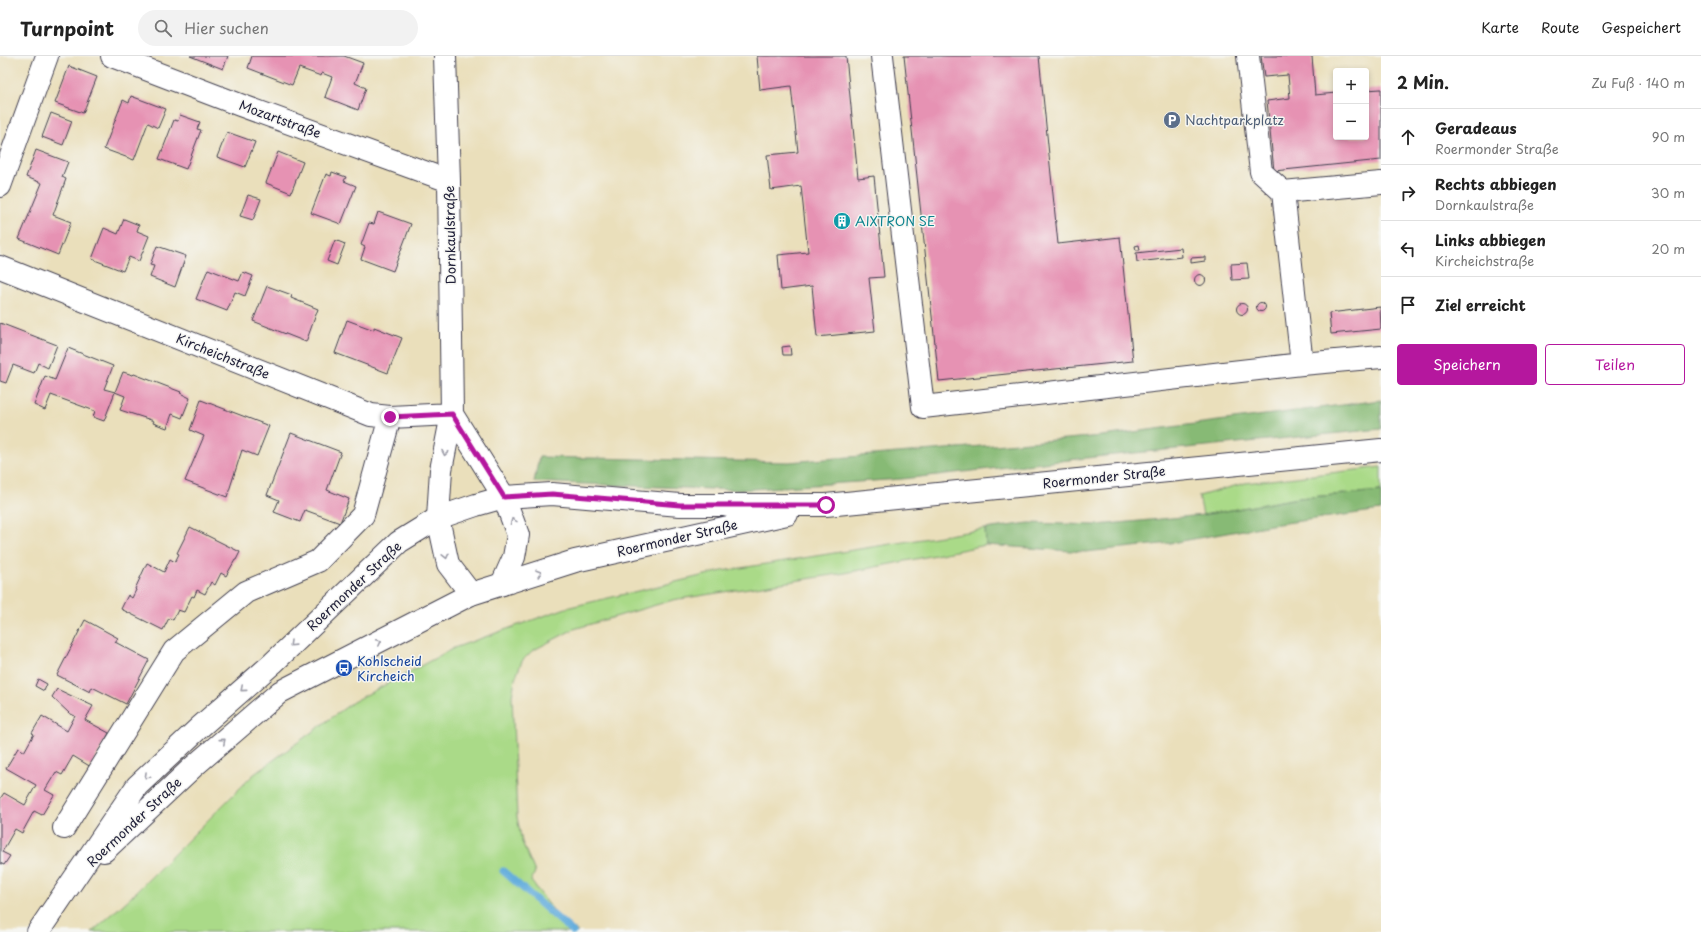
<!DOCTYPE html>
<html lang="de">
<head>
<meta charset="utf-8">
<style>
  body { margin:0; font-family:"Playpen Sans",sans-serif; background:#f2f2f2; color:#222 }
  .controls { position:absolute; right:12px; top:12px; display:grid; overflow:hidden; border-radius:4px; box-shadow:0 2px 6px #0003 }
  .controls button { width:36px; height:36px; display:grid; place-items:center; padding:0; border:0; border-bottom:1px solid #e0e0e0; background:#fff; color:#222; font:20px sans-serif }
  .stop { position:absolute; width:12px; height:12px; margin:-9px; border:3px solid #b5179e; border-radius:50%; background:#fff }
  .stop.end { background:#b5179e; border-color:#fff; box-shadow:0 1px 4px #0008 }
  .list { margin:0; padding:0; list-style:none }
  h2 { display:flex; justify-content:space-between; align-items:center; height:52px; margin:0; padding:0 16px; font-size:17px }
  h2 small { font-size:13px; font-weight:400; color:#767676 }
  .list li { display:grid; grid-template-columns:26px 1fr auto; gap:12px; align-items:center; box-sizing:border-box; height:56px; padding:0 16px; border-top:1px solid #e0e0e0 }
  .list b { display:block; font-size:15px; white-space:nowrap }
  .list p { margin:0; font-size:13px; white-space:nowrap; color:#767676 }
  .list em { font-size:13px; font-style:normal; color:#767676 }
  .actions { display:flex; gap:8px; padding:12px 16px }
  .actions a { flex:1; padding:9px 0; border:1px solid #b5179e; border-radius:4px; text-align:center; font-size:14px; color:#b5179e }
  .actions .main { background:#b5179e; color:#fff }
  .icon { flex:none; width:22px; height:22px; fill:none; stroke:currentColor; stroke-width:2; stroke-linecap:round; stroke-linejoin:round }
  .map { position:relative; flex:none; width:1381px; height:876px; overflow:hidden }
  header { display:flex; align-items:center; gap:24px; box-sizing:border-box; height:56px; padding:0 20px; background:#fff; border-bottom:1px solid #e0e0e0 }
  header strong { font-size:19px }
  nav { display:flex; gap:22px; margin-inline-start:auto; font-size:14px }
  .search { width:280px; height:36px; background:#f2f2f2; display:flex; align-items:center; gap:10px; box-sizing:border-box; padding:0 14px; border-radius:22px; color:#767676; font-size:15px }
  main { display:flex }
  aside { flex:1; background:#fff }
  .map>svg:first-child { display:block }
  .green { fill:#aada88; stroke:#667e62 }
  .forest { fill:#87ba74; stroke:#546e58 }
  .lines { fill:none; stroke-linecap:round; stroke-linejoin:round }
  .stream { stroke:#65aedd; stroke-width:7 }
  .building { fill:#e692b3 }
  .minor-casing { stroke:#403e4e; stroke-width:24 }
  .major-casing { stroke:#403e4e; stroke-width:24 }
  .minor { stroke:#fff; stroke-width:22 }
  .major { stroke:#fff; stroke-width:22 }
  .oneway { stroke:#9c9ca7 }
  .route { stroke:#b5179e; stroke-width:5 }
  .labels { text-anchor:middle; stroke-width:3; stroke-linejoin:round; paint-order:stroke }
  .street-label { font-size:13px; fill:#22223b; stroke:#f6f6f2 }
  .service-label { font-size:13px; fill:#4e5e75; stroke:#f6f6f2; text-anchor:start }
  .culture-label { font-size:13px; fill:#0d838f; stroke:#f6f6f2; text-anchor:start }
  .transit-label { font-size:13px; fill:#164399; stroke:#f6f6f2; text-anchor:start }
</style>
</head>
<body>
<header>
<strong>Turnpoint</strong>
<div class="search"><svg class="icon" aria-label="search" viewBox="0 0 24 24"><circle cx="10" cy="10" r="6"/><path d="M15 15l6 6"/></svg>Hier suchen</div>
<nav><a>Karte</a><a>Route</a><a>Gespeichert</a></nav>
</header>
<main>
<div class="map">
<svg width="1381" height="876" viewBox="0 0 1381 876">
  <rect width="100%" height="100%" fill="#f6f6f2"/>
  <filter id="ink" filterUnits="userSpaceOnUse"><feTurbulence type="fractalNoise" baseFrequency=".025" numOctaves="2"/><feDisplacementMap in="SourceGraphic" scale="8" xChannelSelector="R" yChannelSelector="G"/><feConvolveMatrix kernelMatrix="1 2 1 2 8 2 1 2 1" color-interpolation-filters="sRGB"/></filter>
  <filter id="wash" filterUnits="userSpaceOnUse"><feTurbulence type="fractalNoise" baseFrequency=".012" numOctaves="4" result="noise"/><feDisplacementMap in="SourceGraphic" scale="16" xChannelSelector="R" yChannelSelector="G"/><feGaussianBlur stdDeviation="0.9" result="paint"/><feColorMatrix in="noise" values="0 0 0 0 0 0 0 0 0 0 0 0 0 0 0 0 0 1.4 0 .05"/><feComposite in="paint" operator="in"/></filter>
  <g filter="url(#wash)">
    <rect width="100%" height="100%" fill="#eadfbb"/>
    <path class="green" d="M 1381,411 L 1381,435 L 1298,442 L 1203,459 L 1199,440 L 1245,427 Z
      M 985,473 L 986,489 L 845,517 L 673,544 L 574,573 L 532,595 L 522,605 L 515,623 L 512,640 L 517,761 L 522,786 L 535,816 L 531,825 L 557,859 L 578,876 L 92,876 L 129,843 L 253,719 L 353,646 L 454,592 L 566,552 L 722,515 Z"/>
    <path class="forest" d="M 1381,344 L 1381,373 L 1104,400 L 902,423 L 738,434 L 534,426 L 539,401 L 789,406 L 1102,380 Z
      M 1381,435 L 1381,454 L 1271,469 L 1171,487 L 1085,496 L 986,489 L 985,473 L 1029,467 L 1097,469 L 1203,459 L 1298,442 Z"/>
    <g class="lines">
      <path class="stream" d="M 503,815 L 573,876"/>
    </g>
    <g id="blocks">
      <path class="building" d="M 190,0 L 228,0 L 223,13 Z
        M 252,0 L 344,0 L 363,7 L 355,27 L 366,32 L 358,54 L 325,41 L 332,21 L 322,17 L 321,20 L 299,12 L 292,29 L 248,12 Z
        M 757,0 L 846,0 L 858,122 L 874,120 L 884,221 L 869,222 L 875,275 L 817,281 L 812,230 L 781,234 L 778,199 L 808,196 L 801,130 L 771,134 L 767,99 L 798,96 L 791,30 L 760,34 Z
        M 904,0 L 1039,0 L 1058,188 L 1120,181 L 1133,305 L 939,325 Z
        M 1261,0 L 1312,0 L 1315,39 L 1336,37 L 1336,81 L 1366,81 L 1366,34 L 1381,33 L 1381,104 L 1274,115 L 1267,45 L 1290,42 L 1288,19 L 1264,21 Z
        M 69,10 L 97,21 L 83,57 L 55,47 Z
        M 131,40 L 166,53 L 158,72 L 148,67 L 134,104 L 104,93 L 123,44 L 129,47 Z
        M 51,57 L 72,65 L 63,89 L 42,81 Z
        M 180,59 L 200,66 L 197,73 L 201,74 L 186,113 L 159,103 L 174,64 L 178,65 Z
        M 227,76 L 255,86 L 245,111 L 217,101 Z
        M 36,94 L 68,106 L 62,121 L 66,123 L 53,159 L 71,166 L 58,199 L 19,183 L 42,127 L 26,121 Z
        M 278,96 L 303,106 L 291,137 L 266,127 Z
        M 332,116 L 346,121 L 344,125 L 356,130 L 341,168 L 311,157 L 326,118 L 331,120 Z
        M 248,139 L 261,143 L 253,164 L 240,160 Z
        M 378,156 L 411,168 L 393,215 L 361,203 L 365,191 L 361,189 L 369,167 L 374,168 Z
        M 124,163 L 139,169 L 137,175 L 149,180 L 139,205 L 129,201 L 123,215 L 92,203 L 104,172 L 118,178 Z
        M 335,184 L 345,188 L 337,209 L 327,205 Z
        M 1139,189 L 1140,194 L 1136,194 L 1135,190 Z
        M 157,190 L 186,200 L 175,231 L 150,221 L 154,210 L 150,209 Z
        M 1181,192 L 1182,201 L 1137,206 L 1136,197 Z
        M 1205,201 L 1205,205 L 1191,207 L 1191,202 Z
        M 1247,207 L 1249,223 L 1232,224 L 1231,208 Z
        M 208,213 L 239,225 L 243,216 L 253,220 L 245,240 L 235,236 L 227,255 L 196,243 Z
        M1194.5 224a5.5 5.5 0 1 1 11 0a5.5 5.5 0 1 1-11 0Z
        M 267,230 L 292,239 L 291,242 L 318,253 L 306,286 L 253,265 Z
        M1256.5 251a4.5 4.5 0 1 1 9 0a4.5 4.5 0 1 1-9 0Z
        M1236.5 253a5.5 5.5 0 1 1 11 0a5.5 5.5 0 1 1-11 0Z
        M 1380,251 L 1381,273 L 1331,278 L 1329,257 Z
        M 347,264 L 374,274 L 374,271 L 402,282 L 388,317 L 335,297 Z
        M 0,267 L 57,289 L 48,312 L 38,307 L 34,317 L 13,309 L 6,327 L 0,325 Z
        M 790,290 L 791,299 L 783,299 L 782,291 Z
        M 68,292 L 113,310 L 104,333 L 115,336 L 104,365 L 93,361 L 95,355 L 51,339 L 45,354 L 34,349 L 45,320 L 55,324 Z
        M 123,316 L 133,319 L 134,318 L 181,336 L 180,337 L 190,342 L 182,362 L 172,358 L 167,372 L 153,367 L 154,365 L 145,362 L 120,354 L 125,340 L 115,336 Z
        M 201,344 L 269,370 L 257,400 L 242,394 L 227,441 L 185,425 L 204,380 L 190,374 Z
        M 291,377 L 341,396 L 327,434 L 349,443 L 340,467 L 305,454 L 300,466 L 274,456 L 279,444 L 267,439 Z
        M 190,471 L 240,496 L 236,504 L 235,504 L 226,520 L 221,517 L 215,529 L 211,526 L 205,538 L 197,534 L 194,541 L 192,540 L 184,556 L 178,554 L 173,564 L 169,562 L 163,574 L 121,553 L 128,539 L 132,542 L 136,534 L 135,533 L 147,507 L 164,516 L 170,503 L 175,506 L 179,498 L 177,497 Z
        M 85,564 L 118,582 L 115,586 L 149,604 L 126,648 L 92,631 L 90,636 L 57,619 Z
        M 38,623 L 47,628 L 44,635 L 35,630 Z
        M 57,633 L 93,650 L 85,664 L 109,677 L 91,711 L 73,700 L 62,719 L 56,716 L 45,734 L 54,739 L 42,759 L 34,755 L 22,777 L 15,773 L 2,796 L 10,800 L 4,809 L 0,807 L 0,743 L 4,737 L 25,749 L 36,729 L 6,712 L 18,692 L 24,696 L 34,678 L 32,677 L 42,660 L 67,675 L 75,660 L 69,657 L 52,641 Z"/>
    </g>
  </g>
  <g filter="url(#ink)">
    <use href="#blocks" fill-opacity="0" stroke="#403e4e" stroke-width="1"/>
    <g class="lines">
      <defs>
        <path id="minor" d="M 112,0 L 240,49 L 449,125
          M 445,0 L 449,125 L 452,358 L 441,414 L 438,462 L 448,508 L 471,538
          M 882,0 L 923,351 L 1302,308 L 1283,136 L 1261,116 L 1248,0
          M 0,130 L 47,0
          M 1283,136 L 1381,127
          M 0,211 L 371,359 L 390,361 L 452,358
          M 1302,308 L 1381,301
          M 452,358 L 504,441 L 518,479 L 514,501 L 502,528
          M 64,772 L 174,595 L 246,536 L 318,505 L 363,459 L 390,361"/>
        <path id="major" d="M 104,795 L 193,711 L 280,636 L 471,538 L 575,505 L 787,458
          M 38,876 L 137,730 L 200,671 L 273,607 L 399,486 L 438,462 L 476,449 L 504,441 L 552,438 L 680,449 L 826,449 L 1381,394"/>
      </defs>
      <use href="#minor" class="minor-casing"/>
      <use href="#major" class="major-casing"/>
      <use href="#minor" class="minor"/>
      <use href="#major" class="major"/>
    </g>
    <defs><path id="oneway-chevron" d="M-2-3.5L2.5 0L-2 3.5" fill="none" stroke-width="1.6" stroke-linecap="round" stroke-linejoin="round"/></defs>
    <g class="oneway">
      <use href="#oneway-chevron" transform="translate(445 397) rotate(101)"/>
      <use href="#oneway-chevron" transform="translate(513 465) rotate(-111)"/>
      <use href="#oneway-chevron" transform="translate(446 500) rotate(77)"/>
      <use href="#oneway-chevron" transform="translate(539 517) rotate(-17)"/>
      <use href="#oneway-chevron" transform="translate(379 586) rotate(-27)"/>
      <use href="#oneway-chevron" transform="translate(292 588) rotate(136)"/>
      <use href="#oneway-chevron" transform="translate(243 633) rotate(139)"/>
      <use href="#oneway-chevron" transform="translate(223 685) rotate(-41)"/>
      <use href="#oneway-chevron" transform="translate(147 720) rotate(137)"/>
    </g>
  </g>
  <g class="lines" filter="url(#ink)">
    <path class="route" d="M 390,361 L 452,358 L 504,441 L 552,438 L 680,449 L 826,449"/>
  </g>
  <defs>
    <symbol id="parking-disc" viewBox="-11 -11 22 22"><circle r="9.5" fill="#5c6f8a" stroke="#f6f6f2"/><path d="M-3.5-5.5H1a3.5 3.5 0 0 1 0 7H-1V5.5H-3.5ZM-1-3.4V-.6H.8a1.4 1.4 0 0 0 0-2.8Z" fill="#fff"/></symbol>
    <symbol id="building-disc" viewBox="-11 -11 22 22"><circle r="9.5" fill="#0f9aa8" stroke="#f6f6f2"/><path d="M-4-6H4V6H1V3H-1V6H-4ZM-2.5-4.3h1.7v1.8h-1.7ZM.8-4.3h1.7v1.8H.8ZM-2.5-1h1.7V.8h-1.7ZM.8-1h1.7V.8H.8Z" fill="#fff"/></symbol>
    <symbol id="bus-disc" viewBox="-11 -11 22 22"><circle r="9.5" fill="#1a4fb4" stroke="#f6f6f2"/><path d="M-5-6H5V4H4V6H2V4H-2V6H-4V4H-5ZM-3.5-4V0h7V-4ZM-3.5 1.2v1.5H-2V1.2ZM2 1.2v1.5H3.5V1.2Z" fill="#fff"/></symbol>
  </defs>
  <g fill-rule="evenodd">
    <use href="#parking-disc" x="1162" y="54" width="20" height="20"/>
    <use href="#building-disc" x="832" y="155" width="20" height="20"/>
    <use href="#bus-disc" x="334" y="602" width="20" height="20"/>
  </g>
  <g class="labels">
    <g class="street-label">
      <text transform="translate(280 63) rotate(20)" y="5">Mozartstraße</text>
      <text transform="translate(450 179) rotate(-91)" y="5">Dornkaulstraße</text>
      <text transform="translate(223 300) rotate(22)" y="5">Kircheichstraße</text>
      <text transform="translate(1104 421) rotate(-6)" y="5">Roermonder Straße</text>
      <text transform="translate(677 482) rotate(-13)" y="5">Roermonder Straße</text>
      <text transform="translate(354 530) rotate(-43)" y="5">Roermonder Straße</text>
      <text transform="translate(134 766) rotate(-43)" y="5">Roermonder Straße</text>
    </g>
    <g class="service-label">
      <text x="1185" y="69">Nachtparkplatz</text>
    </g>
    <g class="culture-label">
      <text x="855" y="170">AIXTRON SE</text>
    </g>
    <g class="transit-label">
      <text x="357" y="610">Kohlscheid<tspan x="357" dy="15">Kircheich</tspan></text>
    </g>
  </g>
</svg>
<div class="controls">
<button>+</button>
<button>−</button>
</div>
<div class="stop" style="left:826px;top:449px"></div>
<div class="stop end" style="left:390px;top:361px"></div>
</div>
<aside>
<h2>2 Min.<small>Zu Fuß · 140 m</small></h2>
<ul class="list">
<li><svg class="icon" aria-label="ahead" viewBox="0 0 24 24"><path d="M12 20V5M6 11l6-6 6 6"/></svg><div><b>Geradeaus</b><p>Roermonder Straße</p></div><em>90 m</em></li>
<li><svg class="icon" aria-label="right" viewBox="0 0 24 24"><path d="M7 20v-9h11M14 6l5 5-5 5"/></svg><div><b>Rechts abbiegen</b><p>Dornkaulstraße</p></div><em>30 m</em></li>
<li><svg class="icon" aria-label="left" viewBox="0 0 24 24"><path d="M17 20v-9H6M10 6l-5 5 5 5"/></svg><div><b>Links abbiegen</b><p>Kircheichstraße</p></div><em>20 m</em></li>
<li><svg class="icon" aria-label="arrive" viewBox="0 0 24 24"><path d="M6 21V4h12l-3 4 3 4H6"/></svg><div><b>Ziel erreicht</b></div></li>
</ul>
<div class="actions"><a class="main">Speichern</a><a>Teilen</a></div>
</aside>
</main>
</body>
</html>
